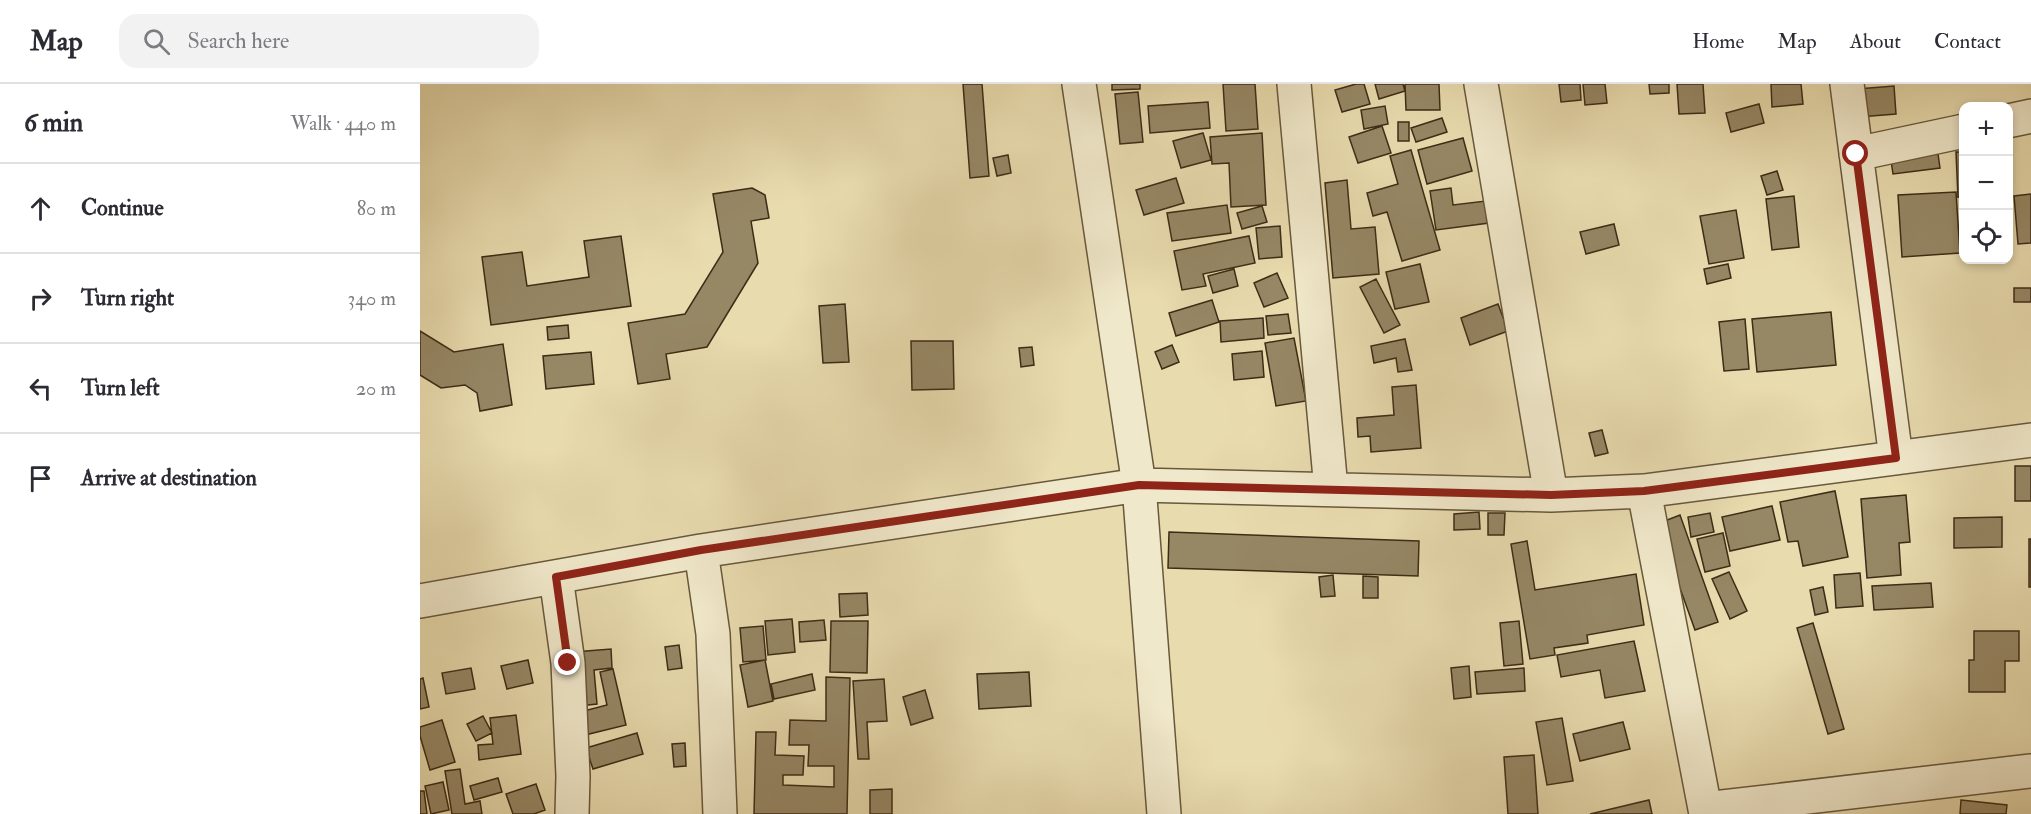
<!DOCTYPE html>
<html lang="en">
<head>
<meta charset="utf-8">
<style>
  body { margin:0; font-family:"IM FELL Double Pica",serif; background:#f2f2f3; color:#2b2b33 }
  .controls { position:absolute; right:18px; top:18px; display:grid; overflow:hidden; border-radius:12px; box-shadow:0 3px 9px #0003 }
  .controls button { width:54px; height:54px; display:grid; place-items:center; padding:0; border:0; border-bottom:2px solid #e1e1e2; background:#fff; color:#2b2b33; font:30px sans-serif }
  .stop { position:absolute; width:18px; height:18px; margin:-14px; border:4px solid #8f2418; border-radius:50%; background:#fff }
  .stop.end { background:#8f2418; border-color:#fff; box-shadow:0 2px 6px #0008 }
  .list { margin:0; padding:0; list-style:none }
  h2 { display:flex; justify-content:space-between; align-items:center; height:78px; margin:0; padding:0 24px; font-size:26px }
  h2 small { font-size:20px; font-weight:400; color:#7c7c81 }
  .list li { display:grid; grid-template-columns:39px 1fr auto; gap:18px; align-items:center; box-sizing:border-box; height:90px; padding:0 24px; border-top:2px solid #e1e1e2 }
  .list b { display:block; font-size:22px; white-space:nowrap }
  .list em { font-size:20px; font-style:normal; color:#7c7c81 }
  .icon { flex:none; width:33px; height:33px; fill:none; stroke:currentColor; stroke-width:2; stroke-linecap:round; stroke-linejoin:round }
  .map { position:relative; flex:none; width:1611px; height:730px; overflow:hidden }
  header { display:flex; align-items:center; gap:36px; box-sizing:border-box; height:84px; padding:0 30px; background:#fff; border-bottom:2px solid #e1e1e2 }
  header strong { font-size:28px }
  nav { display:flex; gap:33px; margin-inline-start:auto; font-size:21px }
  .search { width:420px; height:54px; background:#f2f2f3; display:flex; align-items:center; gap:15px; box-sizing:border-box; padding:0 21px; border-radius:18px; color:#7c7c81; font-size:22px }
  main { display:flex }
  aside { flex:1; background:#fff }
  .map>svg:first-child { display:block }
  .building { fill:#968765; stroke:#3d2c16; stroke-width:1.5 }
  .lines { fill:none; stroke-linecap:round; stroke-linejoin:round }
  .minor-casing { stroke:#68583c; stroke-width:36 }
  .minor { stroke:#f0e8ca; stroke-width:33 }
  .route { stroke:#8f2418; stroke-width:8 }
</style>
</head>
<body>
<header>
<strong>Map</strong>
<div class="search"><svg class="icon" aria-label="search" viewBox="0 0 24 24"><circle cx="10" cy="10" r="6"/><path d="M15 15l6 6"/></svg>Search here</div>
<nav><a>Home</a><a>Map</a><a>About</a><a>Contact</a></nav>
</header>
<main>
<aside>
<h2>6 min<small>Walk · 440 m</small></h2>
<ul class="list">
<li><svg class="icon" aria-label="ahead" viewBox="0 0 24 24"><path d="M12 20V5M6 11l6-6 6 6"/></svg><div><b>Continue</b></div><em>80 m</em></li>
<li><svg class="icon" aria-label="right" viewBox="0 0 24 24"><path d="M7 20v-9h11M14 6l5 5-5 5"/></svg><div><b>Turn right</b></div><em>340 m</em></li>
<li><svg class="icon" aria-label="left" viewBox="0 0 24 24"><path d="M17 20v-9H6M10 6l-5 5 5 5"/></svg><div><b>Turn left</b></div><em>20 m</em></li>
<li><svg class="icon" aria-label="arrive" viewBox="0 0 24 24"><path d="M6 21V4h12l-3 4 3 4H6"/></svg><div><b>Arrive at destination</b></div></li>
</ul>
</aside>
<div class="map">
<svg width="1611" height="730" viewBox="0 0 1611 730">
  <rect width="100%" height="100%" fill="#e8dbae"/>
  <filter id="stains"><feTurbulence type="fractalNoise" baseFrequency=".00333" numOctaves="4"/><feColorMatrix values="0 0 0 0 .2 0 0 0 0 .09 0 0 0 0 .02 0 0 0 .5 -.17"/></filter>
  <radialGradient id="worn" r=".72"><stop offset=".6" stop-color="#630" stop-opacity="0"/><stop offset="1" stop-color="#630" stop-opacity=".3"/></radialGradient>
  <path class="building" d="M 543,0 L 562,0 L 569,92 L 550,94 Z
    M 692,0 L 720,0 L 720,5 L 692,6 Z
    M 803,0 L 835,0 L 838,45 L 806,47 Z
    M 936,0 L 944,0 L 950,20 L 922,28 L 915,6 Z
    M 955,0 L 983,0 L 985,7 L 959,15 Z
    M 985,0 L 1019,0 L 1020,26 L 986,26 Z
    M 1139,0 L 1160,0 L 1161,16 L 1141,18 Z
    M 1163,0 L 1185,0 L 1187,19 L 1165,21 Z
    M 1229,0 L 1249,0 L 1249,9 L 1230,10 Z
    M 1257,0 L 1283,0 L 1285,29 L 1259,30 Z
    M 1351,0 L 1381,0 L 1383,20 L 1352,23 Z
    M 1474,2 L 1476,30 L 1439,33 L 1437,5 Z
    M 718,8 L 723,58 L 700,60 L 695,10 Z
    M 788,18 L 790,44 L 730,49 L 728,22 Z
    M 1339,20 L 1344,39 L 1311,48 L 1306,29 Z
    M 965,22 L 968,40 L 944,45 L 941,26 Z
    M 1022,34 L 1027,48 L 996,58 L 991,44 Z
    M 978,38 L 989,38 L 989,57 L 978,57 Z
    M 962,42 L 971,69 L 938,79 L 929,53 Z
    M 783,49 L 791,76 L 761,84 L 753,57 Z
    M 842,49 L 846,121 L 811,123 L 809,79 L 792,80 L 790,53 Z
    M 1043,54 L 1052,87 L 1007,100 L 998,66 Z
    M 1516,56 L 1520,84 L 1473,90 L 1469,63 Z
    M 991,66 L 1020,166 L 982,177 L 967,128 L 953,132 L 947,109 L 978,100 L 970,72 Z
    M 1536,68 L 1544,68 L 1544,112 L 1538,113 Z
    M 588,71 L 591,89 L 577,92 L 573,74 Z
    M 1357,87 L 1363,106 L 1347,111 L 1341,92 Z
    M 756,94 L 764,119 L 724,131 L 716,106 Z
    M 927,96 L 931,145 L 955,143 L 959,190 L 913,194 L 905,99 Z
    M 332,104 L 345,111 L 349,134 L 331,137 L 338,179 L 287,263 L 246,270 L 250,295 L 218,300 L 208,239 L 265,230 L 303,168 L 293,110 Z
    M 1031,104 L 1033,121 L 1066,117 L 1069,139 L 1016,146 L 1010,107 Z
    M 1536,108 L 1540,169 L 1482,173 L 1478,111 Z
    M 1611,110 L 1611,159 L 1598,160 L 1594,112 Z
    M 1374,112 L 1379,163 L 1352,166 L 1346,115 Z
    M 807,121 L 811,149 L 752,157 L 747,129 Z
    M 842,122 L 847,138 L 822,145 L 817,129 Z
    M 1316,126 L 1324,174 L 1289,180 L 1280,132 Z
    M 1194,140 L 1199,161 L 1166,170 L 1160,148 Z
    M 860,142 L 862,173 L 839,175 L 836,144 Z
    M 201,152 L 211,222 L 71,241 L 62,173 L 102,168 L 107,202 L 169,193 L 164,157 Z
    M 829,152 L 835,179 L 783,190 L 786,202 L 762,206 L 754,167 Z
    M 1000,180 L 1009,218 L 975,225 L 966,188 Z
    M 1308,180 L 1311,194 L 1287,200 L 1284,185 Z
    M 814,185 L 818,202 L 793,209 L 788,192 Z
    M 857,189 L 868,214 L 844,223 L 834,199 Z
    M 956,195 L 980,241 L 964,249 L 940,203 Z
    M 1594,204 L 1611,204 L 1611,218 L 1594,218 Z
    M 792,216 L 799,238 L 756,252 L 749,229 Z
    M 425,220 L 429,278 L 403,279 L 399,222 Z
    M 1078,220 L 1088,247 L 1050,261 L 1041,234 Z
    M 1411,228 L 1416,281 L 1337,288 L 1332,235 Z
    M 868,230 L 871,249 L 848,251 L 846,232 Z
    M 843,234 L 844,254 L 801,258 L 800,237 Z
    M 1325,235 L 1329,285 L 1304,287 L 1299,238 Z
    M 148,241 L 149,254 L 128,256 L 127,243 Z
    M 0,247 L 34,268 L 83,260 L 92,321 L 60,327 L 57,309 L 45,301 L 21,304 L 0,291 Z
    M 874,254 L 886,317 L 856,322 L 845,259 Z
    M 985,255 L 992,286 L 978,288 L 976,274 L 954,279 L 951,262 Z
    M 491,257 L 533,257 L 534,305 L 492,306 Z
    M 752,261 L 759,278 L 742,285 L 735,268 Z
    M 612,263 L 614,281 L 601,283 L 599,264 Z
    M 842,267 L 844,293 L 814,296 L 812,270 Z
    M 171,268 L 174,300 L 126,305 L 123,272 Z
    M 996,301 L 1001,364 L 951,368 L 950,352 L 938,353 L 937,334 L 974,331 L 972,303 Z
    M 1182,346 L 1188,369 L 1175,372 L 1169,349 Z
    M 1595,382 L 1611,382 L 1611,417 L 1595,417 Z
    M 1415,407 L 1428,473 L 1383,482 L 1378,457 L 1368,458 L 1360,418 Z
    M 1486,411 L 1490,458 L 1479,459 L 1481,491 L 1447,494 L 1441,415 Z
    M 1352,422 L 1360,456 L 1310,467 L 1302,433 Z
    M 1059,428 L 1060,445 L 1034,446 L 1034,430 Z
    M 1068,429 L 1085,429 L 1084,451 L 1068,451 Z
    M 1290,429 L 1294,448 L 1271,453 L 1268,433 Z
    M 1260,431 L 1298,538 L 1275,546 L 1237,440 Z
    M 1582,433 L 1582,463 L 1534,464 L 1534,434 Z
    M 749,448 L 999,457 L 998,492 L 748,484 Z
    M 1303,449 L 1310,482 L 1285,488 L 1277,455 Z
    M 1609,455 L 1611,455 L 1611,503 L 1609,503 Z
    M 1107,457 L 1115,506 L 1216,490 L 1224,541 L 1167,551 L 1168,559 L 1134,564 L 1135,571 L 1110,575 L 1091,460 Z
    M 1309,488 L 1327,527 L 1310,535 L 1292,495 Z
    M 1440,489 L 1443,522 L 1416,524 L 1414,491 Z
    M 913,491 L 915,512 L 901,513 L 899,493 Z
    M 943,492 L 958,493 L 958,514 L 943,514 Z
    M 1511,499 L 1513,523 L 1454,526 L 1452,502 Z
    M 1403,503 L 1408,528 L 1395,531 L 1390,506 Z
    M 447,509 L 448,531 L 420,533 L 419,510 Z
    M 372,535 L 375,568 L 348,571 L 345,537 Z
    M 404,536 L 406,556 L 380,558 L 379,538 Z
    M 411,537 L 448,537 L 447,589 L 410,588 Z
    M 1099,537 L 1103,580 L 1084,582 L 1080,539 Z
    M 1393,539 L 1424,645 L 1408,650 L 1377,544 Z
    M 343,542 L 346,576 L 323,578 L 320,544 Z
    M 1554,547 L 1599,547 L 1599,577 L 1585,577 L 1585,608 L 1549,608 L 1549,576 L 1554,576 Z
    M 1214,557 L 1225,607 L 1185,614 L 1180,586 L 1141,593 L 1137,571 Z
    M 259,561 L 262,584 L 248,586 L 245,563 Z
    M 191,565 L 192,584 L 174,586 L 177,620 L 159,622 L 154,568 Z
    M 108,576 L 113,599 L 87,605 L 81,582 Z
    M 345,576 L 353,617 L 328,623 L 320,581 Z
    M 1049,582 L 1051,613 L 1034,615 L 1031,584 Z
    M 51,584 L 55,605 L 26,610 L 22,589 Z
    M 1104,584 L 1105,607 L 1057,610 L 1055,588 Z
    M 193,585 L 206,641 L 165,651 L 160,628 L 187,621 L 180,588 Z
    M 609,588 L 611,622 L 559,625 L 557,590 Z
    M 392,590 L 395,606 L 354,615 L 351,600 Z
    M 406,593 L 430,594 L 427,730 L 334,730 L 336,648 L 356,648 L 355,671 L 384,672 L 383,691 L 363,691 L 363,701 L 414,703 L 414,682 L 388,682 L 389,661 L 369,661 L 370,636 L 406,637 Z
    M 3,594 L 9,623 L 0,625 L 0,595 Z
    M 464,595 L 467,637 L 447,638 L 449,675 L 438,675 L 433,597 Z
    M 505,606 L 513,634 L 491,641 L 483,613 Z
    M 96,631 L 101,670 L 59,676 L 58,661 L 73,660 L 70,634 Z
    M 63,632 L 72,649 L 56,657 L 47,640 Z
    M 1142,634 L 1153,697 L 1127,701 L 1116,638 Z
    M 22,636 L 35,678 L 10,686 L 0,652 L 0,643 Z
    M 1203,638 L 1210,665 L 1160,677 L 1153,650 Z
    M 217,649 L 223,670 L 173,685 L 166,664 Z
    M 265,659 L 266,682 L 254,683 L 252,660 Z
    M 1114,671 L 1118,730 L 1088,730 L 1084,673 Z
    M 40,685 L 45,720 L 60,717 L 62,730 L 32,730 L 25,687 Z
    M 78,694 L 82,708 L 54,716 L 50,702 Z
    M 23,698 L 29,726 L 11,730 L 5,702 Z
    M 116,700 L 125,726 L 114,730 L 93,730 L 86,710 Z
    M 472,705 L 472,730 L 450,730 L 450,706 Z
    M 0,707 L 4,707 L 7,730 L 0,730 Z
    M 1229,716 L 1232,730 L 1170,730 Z
    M 1541,716 L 1587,721 L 1586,730 L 1540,730 Z"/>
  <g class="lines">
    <defs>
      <path id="minor" d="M 659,0 L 719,401 L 744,730
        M 874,0 L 911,405
        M 1061,0 L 1131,411
        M 1427,0 L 1476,374
        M 1588,37 L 1611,32
        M 1436,70 L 1544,47
        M 1224,407 L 1286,730
        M 281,467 L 293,550 L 300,730
        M 136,493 L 148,579 L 153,692 L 152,730
        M 0,517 L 281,467 L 719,401 L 1131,411 L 1224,407 L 1611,356
        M 1285,725 L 1611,687"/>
    </defs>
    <use href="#minor" class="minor-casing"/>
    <use href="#minor" class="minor"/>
  </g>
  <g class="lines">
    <path class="route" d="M 148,579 L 136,493 L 281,466 L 719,401 L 1131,411 L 1224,407 L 1476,374 L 1436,70"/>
  </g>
  <rect width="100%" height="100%" filter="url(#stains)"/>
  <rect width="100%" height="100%" fill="url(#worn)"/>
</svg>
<div class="controls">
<button>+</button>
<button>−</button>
<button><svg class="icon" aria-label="locate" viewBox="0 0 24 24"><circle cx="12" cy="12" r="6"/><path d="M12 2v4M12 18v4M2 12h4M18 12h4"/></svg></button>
</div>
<div class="stop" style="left:1436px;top:70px"></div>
<div class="stop end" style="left:148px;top:579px"></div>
</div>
</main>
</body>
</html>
